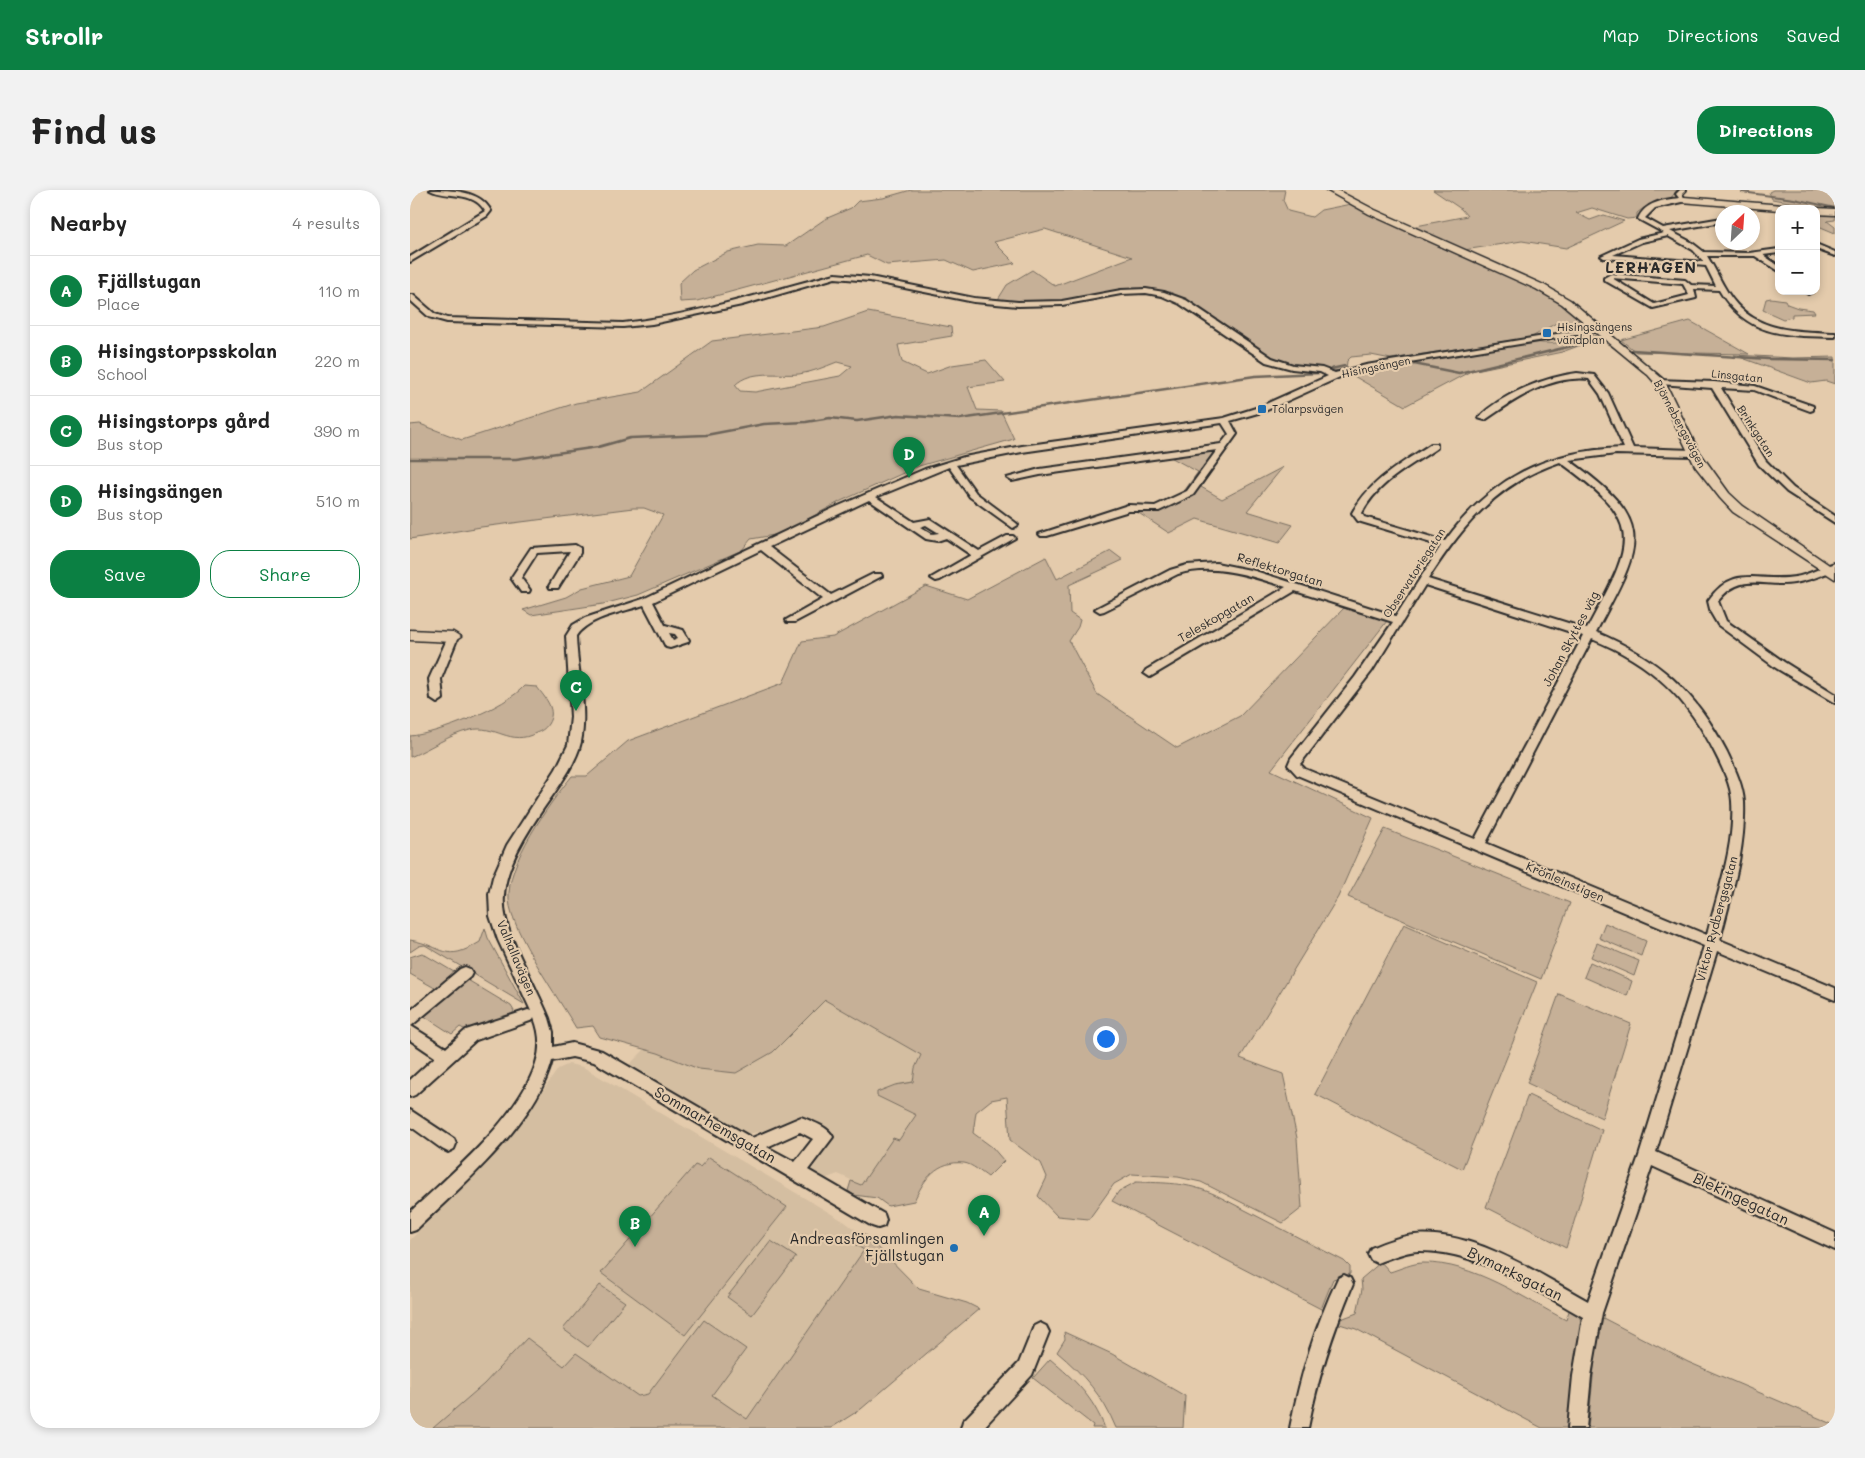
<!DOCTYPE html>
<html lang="en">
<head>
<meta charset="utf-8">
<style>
  body { margin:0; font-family:Mali,sans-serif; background:#f2f2f2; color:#222 }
  .controls { position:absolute; right:15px; top:15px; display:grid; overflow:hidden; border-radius:10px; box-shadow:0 2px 8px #0003 }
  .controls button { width:45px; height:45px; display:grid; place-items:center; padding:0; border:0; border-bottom:1px solid #e0e0e0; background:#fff; color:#222; font:25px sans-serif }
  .compass { position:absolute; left:1305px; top:15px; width:45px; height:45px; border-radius:50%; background:#fff; box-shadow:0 2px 8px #0003; rotate:25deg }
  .you { position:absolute; left:695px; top:848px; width:18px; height:18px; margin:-12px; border:4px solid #fff; border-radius:50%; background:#1a73e8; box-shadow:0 0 0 8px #1a73e833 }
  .badge { display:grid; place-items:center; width:32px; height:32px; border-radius:50%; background:#0b8043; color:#fff; font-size:16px; font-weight:700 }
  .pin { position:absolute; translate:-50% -41px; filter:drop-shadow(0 1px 2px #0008) }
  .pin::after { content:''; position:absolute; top:26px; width:18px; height:15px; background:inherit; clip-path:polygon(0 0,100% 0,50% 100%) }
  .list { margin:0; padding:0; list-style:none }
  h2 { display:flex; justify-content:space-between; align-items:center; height:65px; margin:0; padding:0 20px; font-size:21px }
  h2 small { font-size:16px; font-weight:400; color:#767676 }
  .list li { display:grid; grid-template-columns:32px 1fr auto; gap:15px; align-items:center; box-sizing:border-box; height:70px; padding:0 20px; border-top:1px solid #e0e0e0 }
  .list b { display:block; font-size:19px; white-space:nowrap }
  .list p { margin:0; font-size:16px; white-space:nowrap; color:#767676 }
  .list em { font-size:16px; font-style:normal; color:#767676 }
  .actions { display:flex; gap:10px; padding:15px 20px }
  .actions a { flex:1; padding:11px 0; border:1px solid #0b8043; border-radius:20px; text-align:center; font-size:18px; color:#0b8043 }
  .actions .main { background:#0b8043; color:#fff }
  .map { position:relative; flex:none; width:1425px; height:1238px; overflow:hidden; border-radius:20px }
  header { display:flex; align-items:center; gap:30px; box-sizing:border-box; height:70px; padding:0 25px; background:#0b8043; color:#fff }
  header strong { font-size:24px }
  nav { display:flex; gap:28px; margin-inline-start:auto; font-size:18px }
  .intro { display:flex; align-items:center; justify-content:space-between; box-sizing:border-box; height:120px; padding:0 30px }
  h1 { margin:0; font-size:35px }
  .button { padding:12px 22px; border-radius:20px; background:#0b8043; color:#fff; font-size:18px; font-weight:700 }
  main { display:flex; gap:30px; padding:0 30px }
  aside { flex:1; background:#fff; border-radius:20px; box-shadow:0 2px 8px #0003 }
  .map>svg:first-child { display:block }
  .built { fill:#d4bea1 }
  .green { fill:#c6b097; stroke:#786e61; fill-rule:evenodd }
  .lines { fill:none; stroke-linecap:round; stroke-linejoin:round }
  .stream-far1 { stroke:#6e655a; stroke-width:2 }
  .stream { stroke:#6e655a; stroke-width:2.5 }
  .street-casing { stroke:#2b2b2b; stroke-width:4 }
  .secondary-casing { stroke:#2b2b2b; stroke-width:3 }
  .street { fill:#e4cbac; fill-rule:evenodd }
  .secondary { fill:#e4cbac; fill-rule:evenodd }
  .poi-dot { fill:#1f6fb2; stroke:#e4cbac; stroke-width:2 }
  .labels { text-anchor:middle; stroke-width:4.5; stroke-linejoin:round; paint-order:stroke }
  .far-poi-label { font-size:11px; fill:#2b2b2b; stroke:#e4cbac; text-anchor:start }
  .far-street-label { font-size:11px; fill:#2b2b2b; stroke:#e4cbac }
  .street-label { font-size:12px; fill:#2b2b2b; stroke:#e4cbac }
  .far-district-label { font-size:15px; font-weight:bold; letter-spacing:1px; fill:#2b2b2b; stroke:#e4cbac }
  .near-street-label { font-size:15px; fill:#2b2b2b; stroke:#e4cbac }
  .near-poi-label { font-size:15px; fill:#2b2b2b; stroke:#e4cbac; text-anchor:end }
</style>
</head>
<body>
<header>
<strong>Strollr</strong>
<nav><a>Map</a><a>Directions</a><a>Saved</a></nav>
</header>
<div class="intro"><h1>Find us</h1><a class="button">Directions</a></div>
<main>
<aside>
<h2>Nearby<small>4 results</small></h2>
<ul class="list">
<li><span class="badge">A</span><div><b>Fjällstugan</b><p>Place</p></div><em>110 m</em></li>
<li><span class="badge">B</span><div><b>Hisingstorpsskolan</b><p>School</p></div><em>220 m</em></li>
<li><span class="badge">C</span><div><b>Hisingstorps gård</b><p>Bus stop</p></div><em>390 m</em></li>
<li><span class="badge">D</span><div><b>Hisingsängen</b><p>Bus stop</p></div><em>510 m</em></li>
</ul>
<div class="actions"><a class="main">Save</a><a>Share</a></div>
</aside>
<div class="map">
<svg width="1425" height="1238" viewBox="0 0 1425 1238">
  <rect width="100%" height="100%" fill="#e4cbac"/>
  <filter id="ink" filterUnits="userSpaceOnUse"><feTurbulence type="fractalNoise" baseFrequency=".02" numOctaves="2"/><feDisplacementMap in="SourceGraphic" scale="10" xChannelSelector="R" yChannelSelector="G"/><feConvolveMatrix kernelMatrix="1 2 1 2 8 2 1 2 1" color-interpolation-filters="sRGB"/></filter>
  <g filter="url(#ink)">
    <path class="built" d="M 415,809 L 511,865 L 505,878 L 503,892 L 490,917 L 506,925 L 489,951 L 444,1005 L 438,1001 L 441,990 L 428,984 L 414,989 L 401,981 L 422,950 L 385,929 L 349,942 L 337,944 L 218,876 L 235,859 L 248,863 L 363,862 Z
      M 159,874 L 173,877 L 435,1032 L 451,1044 L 444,1054 L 455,1060 L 337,1229 L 281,1235 L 233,1204 L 228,1206 L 128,1205 L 74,1194 L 23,1238 L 0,1238 L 0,1050 L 82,968 L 110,934 L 148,879 Z"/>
    <path class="green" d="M 501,0 L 875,0 L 873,10 L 878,21 L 902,27 L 911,20 L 941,14 L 1135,102 L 1174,130 L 1148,132 L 1122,147 L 981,169 L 961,165 L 941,167 L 937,171 L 936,179 C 924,183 918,178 907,177 C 861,174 841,157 805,132 C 796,125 787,117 777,113 C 717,87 704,107 647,112 C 627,114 607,113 587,111 L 597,95 L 622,80 L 645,96 L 722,67 L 635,39 L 584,52 L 605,73 L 563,82 L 536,70 L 477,75 L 457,65 L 287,111 L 270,112 L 269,93 L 283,80 L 318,62 L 348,55 L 376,56 L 415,29 L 441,18 L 448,11 L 473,8 Z
      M 1023,0 L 1267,0 L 1261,8 C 1248,11 1238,14 1227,23 L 1227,28 L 1217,29 L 1182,18 L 1166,23 L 1180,30 L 1194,25 L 1214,31 L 1156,58 L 1112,51 L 1054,60 L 1001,37 L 1057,26 L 1051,19 Z
      M 1363,0 L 1425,0 L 1425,30 L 1417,31 L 1425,37 L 1425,43 L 1406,35 L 1406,24 L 1424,24 L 1401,16 L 1362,9 L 1359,2 Z
      M 1361,108 L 1375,110 L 1377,114 L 1388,118 L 1403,120 L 1405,123 L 1382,124 L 1382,127 L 1373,129 L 1353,120 L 1356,109 Z
      M 458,122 L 541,137 L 542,146 L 488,155 L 492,172 L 517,184 L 542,175 L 576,170 L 595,192 L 558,197 L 567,220 L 591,221 L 604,249 L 509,276 L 431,311 L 370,344 L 341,349 L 332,360 L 228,405 L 193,414 L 121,425 L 113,420 L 156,407 L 172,398 L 219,386 L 253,325 L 234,318 L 223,318 L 71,337 L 0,349 L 0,235 L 10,234 L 52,250 L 166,213 L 231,202 L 302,151 L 414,137 ZM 427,172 L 442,176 L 430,186 L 345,202 L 330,201 L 325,195 C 341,179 369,186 389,184 C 403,182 414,177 427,172 Z
      M 1280,131 L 1339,164 L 1226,162 L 1211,150 Z
      M 1187,145 L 1193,147 L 1152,162 L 1061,181 L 995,216 L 942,185 L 992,172 L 1125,152 C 1146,156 1167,150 1187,145 Z
      M 1324,165 L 1383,168 L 1425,167 L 1425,194 L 1416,191 L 1401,193 Z
      M 820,253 L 791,297 L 812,309 L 873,277 L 837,321 L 883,335 L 869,353 L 787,329 L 759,343 L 718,316 L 745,317 L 772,304 L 788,282 L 753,263 Z
      M 701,361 L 713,370 L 659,395 L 660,423 L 670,430 L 668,437 L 659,451 L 687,504 L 767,558 L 830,526 L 934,418 L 977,431 L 861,580 L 963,628 L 928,707 L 830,868 L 873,884 L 887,948 L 892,1018 L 873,1033 L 791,992 L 768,987 L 722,984 L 704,994 L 679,1029 L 647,1026 L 628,1006 L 637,987 L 631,973 L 600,950 L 597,907 L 581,910 L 566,922 L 563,943 L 582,957 L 594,971 L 578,987 C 572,983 562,974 554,973 C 527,970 514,989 504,1011 L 478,1016 L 467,1008 L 444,1005 L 438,1001 L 441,991 L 451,995 L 483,948 L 489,950 L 506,925 L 467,906 L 467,902 L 485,895 L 503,892 L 505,878 L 511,865 L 415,810 L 363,862 L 326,883 L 289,879 L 248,863 L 190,847 L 183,836 L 166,838 C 148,807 102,743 99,710 C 96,673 139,614 162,586 L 177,586 L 218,551 L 373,493 L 392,451 L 423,447 L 516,396 L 557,409 L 636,367 L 647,389 Z
      M 114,496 L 127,497 C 136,509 147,520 138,534 C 135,539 131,541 126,543 C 100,557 86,534 60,540 C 38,545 20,559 0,567 L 0,546 C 28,544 96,517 114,496 Z
      M 975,639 L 1160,713 L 1131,789 L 938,707 Z
      M 1195,733 L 1236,751 L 1231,766 L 1189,748 Z
      M 994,734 L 1127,792 L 1052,979 L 905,904 Z
      M 75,738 L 78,748 L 114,814 L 15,755 L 9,756 L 0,762 L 0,750 C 35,756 34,774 70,752 Z
      M 1187,753 L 1229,771 L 1224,786 L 1181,767 Z
      M 12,763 L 49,785 L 30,801 L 0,784 L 0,767 Z
      M 1180,772 L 1222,791 L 1217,806 L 1174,787 Z
      M 56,789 L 101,816 L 104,821 L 101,827 L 60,842 L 50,837 L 42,844 L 11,824 Z
      M 1149,804 L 1221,834 L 1192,928 L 1117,893 Z
      M 1118,905 L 1192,940 L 1156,1058 L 1076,1017 Z
      M 299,967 L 377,1017 L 275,1145 L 191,1083 L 285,975 L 290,977 Z
      M 726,992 C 755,993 776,992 804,1004 L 934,1071 L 940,1077 L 940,1084 L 923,1089 L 911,1119 L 702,1011 L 709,1001 Z
      M 451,1044 L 455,1044 L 509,1099 L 557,1113 L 569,1119 L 451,1219 L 421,1238 L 23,1238 L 74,1194 L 117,1148 L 154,1176 L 166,1163 L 228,1206 L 238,1204 L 294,1130 L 336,1159 L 302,1205 L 337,1229 L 454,1060 L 444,1054 Z
      M 361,1051 L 386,1067 L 342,1125 L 317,1107 Z
      M 971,1072 L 980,1082 C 990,1079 1003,1073 1013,1073 C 1063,1072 1113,1108 1156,1130 L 1160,1118 L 1167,1122 L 1173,1135 L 1159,1238 L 1132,1238 L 946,1139 L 923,1132 L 947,1123 L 952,1099 L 951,1089 Z
      M 190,1095 L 215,1112 L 178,1157 L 153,1139 Z
      M 1193,1128 L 1278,1172 L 1425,1235 L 1425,1238 L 1178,1238 L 1185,1167 Z
      M 654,1142 L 702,1164 L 775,1206 L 773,1238 L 706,1238 C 693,1206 673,1184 647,1162 L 655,1149 Z
      M 640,1169 C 666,1191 682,1206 695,1238 L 682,1238 L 683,1235 L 623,1188 Z"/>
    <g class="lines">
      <path class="stream-far1" d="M 1332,2 L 1384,9 L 1425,18
        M 1182,151 L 1191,149"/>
      <path class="stream" d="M 1197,153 L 1206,158
        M 1222,160 L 1358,169 L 1425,170
        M 962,178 L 1004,174 L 1049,183 L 1187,150
        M 921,179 L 935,176
        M 0,269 L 106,269 L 188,257 L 220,248 L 296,245 L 354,234 L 396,232 L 420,228 L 447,231 L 488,225 L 550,229 L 845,186 L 909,183"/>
      <defs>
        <path id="street" d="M 20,0 C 42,0 70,0 81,21 L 77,26 L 0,72 L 0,67 L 75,21 C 63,0 37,9 20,0 Z
          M 1270,0 L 1276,0 L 1272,4 L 1276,11 L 1245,18 L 1235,28 L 1253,38 L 1312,28 L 1312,32 L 1260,41 L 1281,52 L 1294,62 L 1339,63 L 1369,59 L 1369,63 L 1353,65 L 1369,76 L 1369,81 L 1345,66 L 1297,66 C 1305,78 1310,91 1318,103 C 1343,142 1383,141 1425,143 L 1425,147 C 1376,146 1337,147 1309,100 L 1284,99 L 1286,108 L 1243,118 L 1194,90 L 1194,88 L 1201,84 L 1275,90 L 1281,95 L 1306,96 L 1296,76 L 1194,68 L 1191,66 L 1228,49 L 1254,43 L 1228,29 C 1235,12 1253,10 1269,8 L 1266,4 ZM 1258,46 L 1283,60 L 1294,72 L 1203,65 L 1232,52 ZM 1202,88 L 1273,94 L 1279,105 L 1244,114 Z
          M 1406,54 L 1425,62 L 1425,66 L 1406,59 Z
          M 425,84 L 460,87 L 564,108 L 608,112 L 652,111 L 711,100 L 736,99 L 754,102 L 776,110 L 862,168 L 883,175 L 912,178 L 925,183 L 956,175 L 1190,137 L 1194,139 L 1190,141 L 957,179 L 930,187 L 855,221 L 820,231 L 827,244 L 783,305 L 749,321 L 719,321 L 637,346 L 631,346 L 629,344 L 718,315 L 745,316 L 777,301 L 807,260 L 630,285 L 602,291 L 597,288 L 630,279 L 811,254 L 819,244 L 812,233 L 612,262 L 546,275 L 566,303 L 606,333 L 608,335 L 603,338 L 560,307 L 539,277 L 466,307 L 504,332 L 520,329 L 569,361 L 597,346 L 603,346 L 605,348 L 530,390 L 526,391 L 521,388 L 561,365 L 536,348 L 527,351 L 516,349 L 459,310 L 359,357 L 421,405 L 463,384 L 471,384 L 472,386 L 385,432 L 377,432 L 376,430 L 413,409 L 351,360 L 243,412 L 255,435 L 273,440 L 279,450 L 278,452 L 260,458 L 256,457 L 234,415 C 213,422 179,427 166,446 C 167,481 178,518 171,552 C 166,575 144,603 131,622 C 65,719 99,734 139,828 L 143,842 L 143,857 L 162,853 L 192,861 L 342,948 L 391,927 C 401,931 419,937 423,947 L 398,980 L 474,1024 L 476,1030 L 474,1036 L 468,1038 L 462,1036 L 184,872 L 162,867 L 142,871 C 126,933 51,996 6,1040 L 0,1042 L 0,1022 C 40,985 110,926 126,873 C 131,858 130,843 124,828 L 123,830 L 66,850 L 5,905 L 0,907 L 0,890 L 25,867 L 0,850 L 0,821 L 50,779 L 55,777 L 60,779 L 62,783 L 60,787 L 1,836 L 36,858 L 56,840 L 118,820 L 121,821 L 88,750 L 80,726 L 79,704 L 83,687 L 97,655 L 146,579 L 158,555 L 161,527 L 156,446 L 163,435 L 175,428 L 233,409 L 424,318 L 515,279 L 554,267 L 612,256 L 814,228 L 849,217 L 918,186 L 910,182 L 882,179 L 856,172 L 770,114 L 752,106 L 736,103 L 711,104 L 652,115 L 608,116 L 564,112 L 460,91 L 425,88 L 332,115 L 242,134 L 213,137 L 37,132 L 19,127 L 0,110 L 0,105 L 3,105 L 25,124 L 37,128 L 213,133 C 286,125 355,102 425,84 ZM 516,335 L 529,343 L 522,344 L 510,337 ZM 259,443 L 265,444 L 268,448 L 263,450 ZM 390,942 L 403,949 L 385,972 L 357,957 Z
          M 1394,101 L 1401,101 L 1402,102 L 1398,104 Z
          M 1167,183 L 1184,185 L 1198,203 L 1223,258 L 1283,260 L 1287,263 L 1283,266 L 1206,264 L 1159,270 C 1249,334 1232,354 1186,442 C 1248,468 1286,502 1317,562 C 1324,577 1333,595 1334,612 C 1336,659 1321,705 1310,750 L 1425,798 L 1425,810 L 1307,761 L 1246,962 L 1425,1043 L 1425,1060 L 1242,976 L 1192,1123 L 1181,1186 L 1176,1238 L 1158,1238 L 1163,1186 L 1173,1127 C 1123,1099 1068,1060 1008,1061 C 994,1062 980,1068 967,1073 L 961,1070 L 958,1064 L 961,1058 C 975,1052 990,1046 1005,1045 C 1064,1040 1129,1084 1178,1111 L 1229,966 L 1294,756 L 887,585 L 878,575 L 881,568 L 945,487 L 983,432 L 885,401 L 740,487 L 734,483 L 736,480 L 876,397 C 841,386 805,373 768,384 L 694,421 L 690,422 L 685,419 L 760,380 L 777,375 L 806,373 L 845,381 L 986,426 L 1031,356 L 948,331 L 942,323 C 960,290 991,274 1021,254 L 1027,254 L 1027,258 C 999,277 968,292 952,323 L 954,327 L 1035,351 C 1081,288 1136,260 1214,258 L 1190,204 L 1179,189 C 1140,185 1105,209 1075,230 L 1068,228 C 1091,204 1135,187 1167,183 ZM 1150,272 C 1238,335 1223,352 1177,439 L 1018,389 C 1053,335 1087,293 1150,272 ZM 1015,395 L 1173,446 L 1065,649 L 895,579 L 890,574 L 962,481 ZM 1182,449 C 1241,473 1278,508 1306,565 C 1313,579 1321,595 1322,611 C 1325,656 1308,701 1297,745 L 1076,653 Z
          M 1247,190 L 1304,192 L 1345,196 L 1403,216 L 1403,220 L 1400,221 L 1344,200 L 1311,198 L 1356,271 L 1383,298 L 1425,326 L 1425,333 L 1377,302 L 1349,275 L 1302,198 L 1250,194 L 1246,192 Z
          M 165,355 L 170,358 L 170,363 L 148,398 L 140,398 L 139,396 L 160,361 L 127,363 L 111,388 L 120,400 L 119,402 L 111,402 L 101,388 L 121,358 Z
          M 1425,373 L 1425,380 C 1412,385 1398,391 1384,393 C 1353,398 1332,381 1308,411 L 1316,431 L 1374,472 L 1425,504 L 1425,513 L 1366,478 L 1308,435 L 1301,423 L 1298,411 C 1324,373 1348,393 1385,387 C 1399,385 1411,377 1425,373 Z
          M 43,444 L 48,447 L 31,489 L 33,509 L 27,513 L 21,509 L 19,489 L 38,447 Z
          M 0,920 L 44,949 L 46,954 L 44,959 L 38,962 L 32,959 L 0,936 Z
          M 934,1085 L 940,1088 L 943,1094 C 923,1142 908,1186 898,1238 L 880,1238 C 890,1186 905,1136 928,1088 Z
          M 630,1133 L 636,1136 L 639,1142 L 622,1185 L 573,1238 L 551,1238 L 553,1231 L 609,1173 L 624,1136 Z"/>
        <path id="secondary" d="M 916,0 L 927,0 L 965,20 L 1134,95 L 1160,110 L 1254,190 L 1288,260 L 1319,303 L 1333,316 L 1425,379 L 1425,389 L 1323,322 L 1310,308 L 1285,276 L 1245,193 L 1238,185 L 1152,114 L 1126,99 L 959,24 Z
          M 1274,7 L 1384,16 L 1388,19 L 1369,20 L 1271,12 L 1270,10 Z
          M 1406,18 L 1425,19 L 1425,25 L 1406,24 Z
          M 0,440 L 43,442 L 51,447 L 43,452 L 0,450 Z"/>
      </defs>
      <use href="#street" class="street-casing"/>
      <use href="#secondary" class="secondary-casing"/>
      <use href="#street" class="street"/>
      <use href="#secondary" class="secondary"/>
    </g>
  </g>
  <g class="poi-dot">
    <rect x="1132" y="138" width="10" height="10" rx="2.5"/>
    <rect x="847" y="214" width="10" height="10" rx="2.5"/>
    <circle cx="544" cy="1058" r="5"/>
  </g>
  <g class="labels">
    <g class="far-poi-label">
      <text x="1147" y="141">Hisingsängens<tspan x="1147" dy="13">vändplan</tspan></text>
      <text x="862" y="223">Tolarpsvägen</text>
    </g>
    <g class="far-street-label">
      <text transform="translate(966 177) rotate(-12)" y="4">Hisingsängen</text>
      <text transform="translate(1327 186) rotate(6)" y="4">Linsgatan</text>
      <text transform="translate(1270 234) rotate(62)" y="4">Björnebergsvägen</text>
      <text transform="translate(1346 241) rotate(57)" y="4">Brinkgatan</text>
      <text transform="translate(1004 383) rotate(-57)" y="4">Observatoriegatan</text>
    </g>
    <g class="street-label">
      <text transform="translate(870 380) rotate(17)" y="4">Reflektorgatan</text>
      <text transform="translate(806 428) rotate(-30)" y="4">Teleskopgatan</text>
      <text transform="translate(1161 449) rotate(-62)" y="4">Johan Skyttes väg</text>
      <text transform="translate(1155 692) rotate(23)" y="4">Krönleinstigen</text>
      <text transform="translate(1307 729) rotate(-75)" y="4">Viktor Rydbergsgatan</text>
      <text transform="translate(106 768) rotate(67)" y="4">Valhallavägen</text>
    </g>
    <g class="far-district-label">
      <text x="1241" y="83">LERHAGEN</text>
    </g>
    <g class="near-street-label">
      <text transform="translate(305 935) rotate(30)" y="5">Sommarhemsgatan</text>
      <text transform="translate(1331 1009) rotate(25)" y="5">Blekingegatan</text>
      <text transform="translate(1105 1084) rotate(26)" y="5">Bymarksgatan</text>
    </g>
    <g class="near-poi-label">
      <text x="534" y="1054">Andreasförsamlingen<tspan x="534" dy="17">Fjällstugan</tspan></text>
    </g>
  </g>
</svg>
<div class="controls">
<button>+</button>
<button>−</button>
</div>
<svg class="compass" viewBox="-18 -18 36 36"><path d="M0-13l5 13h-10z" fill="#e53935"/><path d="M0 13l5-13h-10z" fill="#767676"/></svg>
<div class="you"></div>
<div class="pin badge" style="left:574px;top:1046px">A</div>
<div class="pin badge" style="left:225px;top:1057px">B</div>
<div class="pin badge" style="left:166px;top:521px">C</div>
<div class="pin badge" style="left:499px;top:288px">D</div>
</div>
</main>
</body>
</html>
